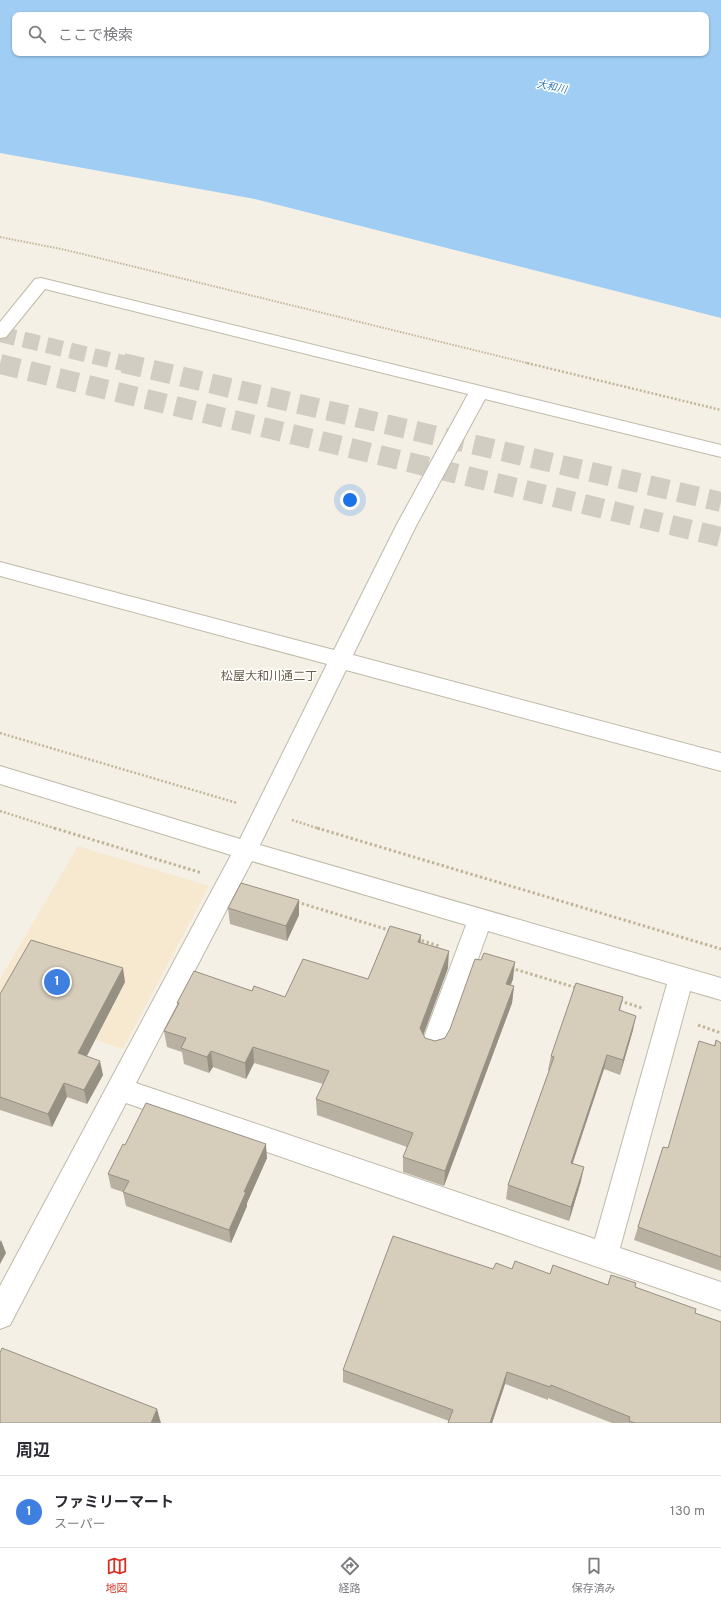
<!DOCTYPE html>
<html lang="ja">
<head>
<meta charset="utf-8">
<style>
  body { margin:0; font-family:Overpass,"Noto Sans JP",sans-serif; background:#f7f7f7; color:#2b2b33 }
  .you { position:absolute; left:350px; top:500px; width:14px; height:14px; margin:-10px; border:3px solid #fff; border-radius:50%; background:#1a73e8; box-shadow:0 0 0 6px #1a73e833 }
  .badge { display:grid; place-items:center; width:26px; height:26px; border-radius:50%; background:#d93025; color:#fff; font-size:13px; font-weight:700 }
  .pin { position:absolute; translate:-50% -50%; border:2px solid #fff; box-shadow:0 1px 4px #0006 }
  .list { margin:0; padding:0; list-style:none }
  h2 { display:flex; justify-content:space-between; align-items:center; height:52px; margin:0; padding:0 16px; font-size:17px }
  h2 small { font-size:13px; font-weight:400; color:#7c7c81 }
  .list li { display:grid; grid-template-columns:26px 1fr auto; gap:12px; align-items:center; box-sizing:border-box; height:72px; padding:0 16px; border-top:1px solid #e1e1e2 }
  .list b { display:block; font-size:15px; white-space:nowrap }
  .list p { margin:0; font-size:13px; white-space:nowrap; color:#7c7c81 }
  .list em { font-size:13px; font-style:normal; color:#7c7c81 }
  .icon { flex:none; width:22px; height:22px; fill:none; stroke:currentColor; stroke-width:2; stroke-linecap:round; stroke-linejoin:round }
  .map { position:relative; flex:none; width:721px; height:1423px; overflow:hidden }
  .search { position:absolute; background:#fff; box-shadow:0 1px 3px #0004; left:12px; right:12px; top:12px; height:44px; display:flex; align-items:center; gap:10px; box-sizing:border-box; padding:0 14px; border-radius:8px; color:#7c7c81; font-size:15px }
  .sheet { height:124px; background:#fff }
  nav { display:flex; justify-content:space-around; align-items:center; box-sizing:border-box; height:56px; border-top:1px solid #e1e1e2; background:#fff; font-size:11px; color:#7c7c81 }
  nav a { display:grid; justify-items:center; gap:2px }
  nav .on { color:#d93025 }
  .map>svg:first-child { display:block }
  .commercial { fill:#f7e9d0 }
  .water { fill:#9fcdf4; fill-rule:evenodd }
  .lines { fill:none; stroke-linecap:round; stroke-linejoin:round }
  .highway-tunnel-far1 { stroke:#d1cdc3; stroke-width:16; stroke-dasharray:16 8; stroke-linecap:butt }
  .highway-tunnel { stroke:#d1cdc3; stroke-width:20; stroke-dasharray:20 10; stroke-linecap:butt }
  .minor-casing { stroke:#c0b9a8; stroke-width:2 }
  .path-far2 { stroke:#c3b698; stroke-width:2; stroke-dasharray:1.5 1.5; stroke-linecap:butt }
  .path-far1 { stroke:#c3b698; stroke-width:2.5; stroke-dasharray:2 2; stroke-linecap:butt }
  .path { stroke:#c3b698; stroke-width:3; stroke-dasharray:2.5 2.5; stroke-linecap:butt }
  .minor { fill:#fff; fill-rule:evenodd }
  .wall { fill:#b8b0a1 }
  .shaded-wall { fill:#969083 }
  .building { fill:#d6cdbb; stroke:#969083 }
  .labels { text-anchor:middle; stroke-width:3; stroke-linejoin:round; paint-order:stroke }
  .far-water-label { font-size:10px; font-style:italic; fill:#2875b9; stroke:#fff }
  .neighbourhood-label { font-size:12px; fill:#6b604b; stroke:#fff }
</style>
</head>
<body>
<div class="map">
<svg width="721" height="1423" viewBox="0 0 721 1423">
  <rect width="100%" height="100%" fill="#f4f0e6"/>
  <path class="commercial" d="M 78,846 L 209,886 L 123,1049 L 0,1008 L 0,979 Z"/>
  <path class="water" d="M 0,0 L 721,0 L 721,318 L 255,199 L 0,153 ZM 15,15 L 706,15 L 706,53 L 15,53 Z"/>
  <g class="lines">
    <path class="highway-tunnel-far1" d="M 0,334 L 127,364"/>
    <path class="highway-tunnel" d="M 123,363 L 721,502
      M 0,364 L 721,537"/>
    <defs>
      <path id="minor" d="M 41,278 L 721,445 L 721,457 L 485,399 L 416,526 L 353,655 L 721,753 L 721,771 L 346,670 L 260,845 L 721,978 L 721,1000 L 690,991 L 620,1248 L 721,1282 L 721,1310 L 126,1103 L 10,1325 L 0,1329 L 0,1286 L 231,855 L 0,784 L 0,766 L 240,839 L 327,664 L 0,576 L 0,562 L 334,650 L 396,526 L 468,394 L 45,289 L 6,337 L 0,338 L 0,322 L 35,279 ZM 252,861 L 466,925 L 421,1045 L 425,1053 L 434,1056 L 443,1053 L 447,1045 L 488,931 L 667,984 L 595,1239 L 136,1083 Z"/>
    </defs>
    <use href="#minor" class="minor-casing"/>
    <path class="path-far2" d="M 0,237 L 66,250 L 531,364"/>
    <path class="path-far1" d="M 527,363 L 721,410
      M 0,733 L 237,803
      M 0,811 L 57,829
      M 292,820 L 320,829"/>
    <path class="path" d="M 54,828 L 202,873
      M 317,828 L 721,949
      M 297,902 L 392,931
      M 417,939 L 439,946
      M 511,968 L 577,988
      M 620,1001 L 642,1008
      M 698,1025 L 721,1033"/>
    <use href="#minor" class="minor"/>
  </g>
  <path class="wall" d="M 228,908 L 299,915 L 287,941 L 230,924 Z
    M 420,943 L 448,968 L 423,1035 L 425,1038 L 435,1041 L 445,1038 L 513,979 L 510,985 L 514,986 L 512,1003 L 444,1186 L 403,1172 L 403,1157 L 407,1147 L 317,1115 L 316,1099 L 323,1084 L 254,1063 L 246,1079 L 213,1067 L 209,1073 L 184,1064 L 182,1052 L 167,1047 L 164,1031 L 177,1006 L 177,1003 L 252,991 L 285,997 L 368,979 Z
    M 125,982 L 87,1056 L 103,1075 L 87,1104 L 67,1097 L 52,1127 L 0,1110 L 0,994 Z
    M 623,997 L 620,1011 L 633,1030 L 620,1075 L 604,1069 L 573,1163 L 581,1181 L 569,1221 L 506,1199 L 508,1185 L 549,1071 L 548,1070 L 551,1056 Z
    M 716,1040 L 721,1043 L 721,1271 L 634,1240 L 638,1227 L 668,1148 L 714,1046 Z
    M 125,1145 L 267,1158 L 247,1203 L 247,1206 L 231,1243 L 126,1206 L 123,1192 L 111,1188 L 108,1174 Z
    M 493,1269 L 512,1269 L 550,1274 L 608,1285 L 635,1287 L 695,1313 L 721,1423 L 612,1423 L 548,1398 L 548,1400 L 505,1384 L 492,1423 L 448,1423 L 449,1421 L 343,1382 L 343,1370 Z"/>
  <path class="shaded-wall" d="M 299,900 L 299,915 L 287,941 L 286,926 Z
    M 421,935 L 420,952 L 418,942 Z
    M 449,951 L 448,968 L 420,1044 L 420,1028 Z
    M 515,962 L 513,979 L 505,1001 L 506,984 Z
    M 123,968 L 125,982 L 81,1067 L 78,1053 Z
    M 514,986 L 512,1003 L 444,1186 L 445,1171 Z
    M 636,1016 L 633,1030 L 620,1075 L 623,1060 Z
    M 253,1047 L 254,1063 L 246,1079 L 245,1063 Z
    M 211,1051 L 213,1067 L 209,1073 L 207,1057 Z
    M 607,1055 L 604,1069 L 568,1176 L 571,1163 Z
    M 100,1061 L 103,1075 L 87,1104 L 84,1090 Z
    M 64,1083 L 67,1097 L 52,1127 L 48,1114 Z
    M 266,1144 L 267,1158 L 247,1203 L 247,1206 L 231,1243 L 229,1230 L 244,1192 Z
    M 584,1167 L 581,1181 L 569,1221 L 571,1207 Z
    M 1,1240 L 6,1253 L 0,1264 L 0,1242 Z
    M 507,1372 L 505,1384 L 492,1423 L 490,1423 Z
    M 157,1409 L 161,1423 L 151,1423 Z"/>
  <path class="building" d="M 241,883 L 299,900 L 286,926 L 228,908 Z
    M 390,926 L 421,935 L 418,942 L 449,951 L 420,1028 L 425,1038 L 435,1041 L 445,1038 L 450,1029 L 475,959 L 481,960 L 484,953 L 515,962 L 506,984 L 514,986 L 445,1171 L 403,1157 L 413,1133 L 316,1099 L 329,1071 L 253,1047 L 245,1063 L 211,1051 L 207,1057 L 181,1048 L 186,1038 L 164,1031 L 179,1003 L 177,1003 L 194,971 L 252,991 L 254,986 L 285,997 L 303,959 L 368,979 Z
    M 31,940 L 123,968 L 78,1053 L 100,1061 L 84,1090 L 64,1083 L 48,1114 L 0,1097 L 0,994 Z
    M 576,983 L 623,997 L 619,1010 L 636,1016 L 623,1060 L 607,1055 L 571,1163 L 584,1167 L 571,1207 L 508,1185 L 554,1057 L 551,1056 Z
    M 716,1040 L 721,1043 L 721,1257 L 638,1227 L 663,1147 L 668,1148 L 699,1041 L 715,1046 Z
    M 146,1103 L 266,1144 L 244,1192 L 246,1192 L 229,1230 L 123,1192 L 129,1181 L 108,1174 L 123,1144 L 125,1145 Z
    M 393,1236 L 493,1269 L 496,1263 L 512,1269 L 515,1261 L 550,1274 L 553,1265 L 608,1285 L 611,1275 L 636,1283 L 635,1287 L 696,1309 L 695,1313 L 721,1322 L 721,1423 L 635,1423 L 629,1421 L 630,1417 L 551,1385 L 550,1387 L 507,1372 L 490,1423 L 448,1423 L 453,1410 L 343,1370 Z
    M 2,1348 L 157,1409 L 151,1423 L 0,1423 L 0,1353 Z"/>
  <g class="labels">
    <g class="far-water-label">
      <text transform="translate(552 86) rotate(11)" y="4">大和川</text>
    </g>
    <g class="neighbourhood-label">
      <text x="269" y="680">松屋大和川通二丁</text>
    </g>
  </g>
</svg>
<div class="you"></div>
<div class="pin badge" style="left:57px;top:982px;background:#3f7fe0">1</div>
<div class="search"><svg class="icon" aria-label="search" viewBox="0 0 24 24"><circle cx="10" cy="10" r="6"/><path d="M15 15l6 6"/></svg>ここで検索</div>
</div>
<section class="sheet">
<h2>周辺<small></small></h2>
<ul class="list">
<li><span class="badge" style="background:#3f7fe0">1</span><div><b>ファミリーマート</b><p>スーパー</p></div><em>130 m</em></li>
</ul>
</section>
<nav>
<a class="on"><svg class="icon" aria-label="map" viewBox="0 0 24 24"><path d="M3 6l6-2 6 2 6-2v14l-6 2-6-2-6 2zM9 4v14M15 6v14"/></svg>地図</a>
<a><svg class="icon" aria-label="directions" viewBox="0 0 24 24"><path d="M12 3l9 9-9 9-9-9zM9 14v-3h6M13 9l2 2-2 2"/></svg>経路</a>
<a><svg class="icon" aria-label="saved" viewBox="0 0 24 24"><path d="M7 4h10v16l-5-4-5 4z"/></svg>保存済み</a>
</nav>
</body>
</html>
